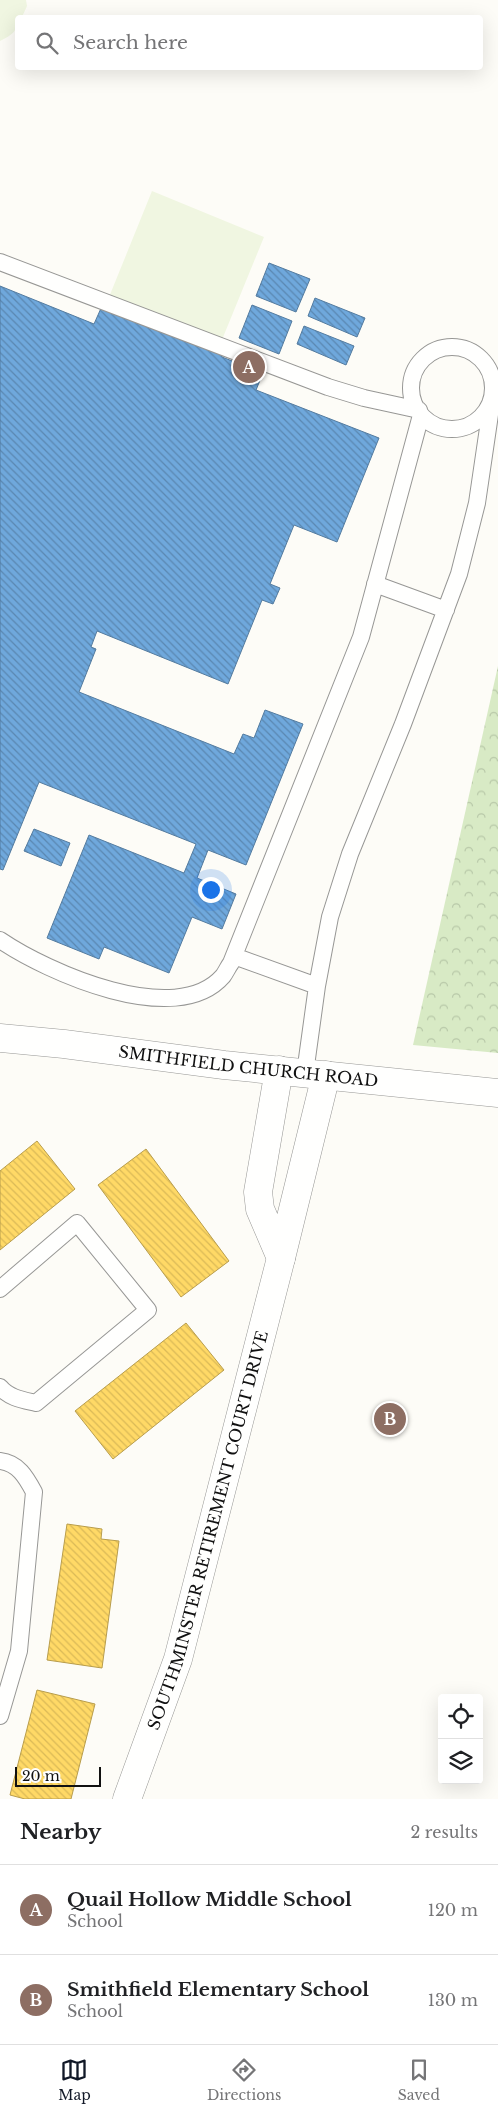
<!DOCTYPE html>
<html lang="en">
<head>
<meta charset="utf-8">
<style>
  body { margin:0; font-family:"Libre Baskerville",serif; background:#f2f2f2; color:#202124 }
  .controls { position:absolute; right:15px; bottom:15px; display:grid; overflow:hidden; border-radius:5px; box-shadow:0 5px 20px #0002 }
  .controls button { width:45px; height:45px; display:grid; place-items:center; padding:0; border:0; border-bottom:1px solid #e0e0e0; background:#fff; color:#202124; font:25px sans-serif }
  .scale { position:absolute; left:15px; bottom:12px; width:86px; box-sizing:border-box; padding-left:5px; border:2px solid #111; border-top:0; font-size:14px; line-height:18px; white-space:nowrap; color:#111; -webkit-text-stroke:4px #fff; paint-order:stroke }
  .you { position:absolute; left:210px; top:889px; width:18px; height:18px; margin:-12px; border:4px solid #fff; border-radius:50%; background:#1a73e8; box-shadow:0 0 0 8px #1a73e833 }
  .badge { display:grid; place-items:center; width:32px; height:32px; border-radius:50%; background:#111827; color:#fff; font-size:16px; font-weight:700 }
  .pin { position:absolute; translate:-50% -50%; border:2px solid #fff; box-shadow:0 1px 5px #0006 }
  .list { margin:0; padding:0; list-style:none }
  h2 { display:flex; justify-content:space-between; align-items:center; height:65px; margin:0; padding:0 20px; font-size:21px }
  h2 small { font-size:16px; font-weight:400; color:#757577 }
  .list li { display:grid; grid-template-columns:32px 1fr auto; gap:15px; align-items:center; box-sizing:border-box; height:90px; padding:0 20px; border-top:1px solid #e0e0e0 }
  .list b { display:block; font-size:19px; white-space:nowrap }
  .list p { margin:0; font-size:16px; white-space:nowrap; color:#757577 }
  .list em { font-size:16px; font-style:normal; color:#757577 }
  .icon { flex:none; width:28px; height:28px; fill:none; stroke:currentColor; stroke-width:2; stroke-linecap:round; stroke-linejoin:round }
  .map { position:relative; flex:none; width:498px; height:1799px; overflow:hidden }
  .search { position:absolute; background:#fff; box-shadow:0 5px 20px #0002; left:15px; right:15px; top:15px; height:55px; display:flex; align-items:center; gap:12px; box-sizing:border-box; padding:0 18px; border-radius:5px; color:#757577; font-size:19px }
  .sheet { height:245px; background:#fff }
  nav { display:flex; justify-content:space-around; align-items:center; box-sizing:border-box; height:70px; border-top:1px solid #e0e0e0; background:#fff; font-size:14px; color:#757577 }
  nav a { display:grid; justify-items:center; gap:2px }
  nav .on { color:#111827 }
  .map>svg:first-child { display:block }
  .forest { fill:url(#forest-crowns) }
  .pitch { fill:#f0f6e1 }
  .homes { fill:url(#homes-back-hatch); stroke:#b89d4c }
  .schools { fill:url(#schools-back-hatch); stroke:#537b9f }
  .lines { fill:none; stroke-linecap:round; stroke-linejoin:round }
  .lane-casing { stroke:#979795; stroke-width:18 }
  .street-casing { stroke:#979795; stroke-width:29 }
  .lane { stroke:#fffffe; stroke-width:16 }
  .street { stroke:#fffffe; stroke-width:28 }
  .labels { text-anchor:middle; stroke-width:5; stroke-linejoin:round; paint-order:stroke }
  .street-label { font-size:16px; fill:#111; stroke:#fff }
</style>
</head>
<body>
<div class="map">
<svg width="498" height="1799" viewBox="0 0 498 1799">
  <defs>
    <pattern id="forest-crowns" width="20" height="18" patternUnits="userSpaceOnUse" patternTransform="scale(1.25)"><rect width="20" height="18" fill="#d8eac5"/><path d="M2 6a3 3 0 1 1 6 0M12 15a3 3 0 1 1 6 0" fill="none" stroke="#b8c8a8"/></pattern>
    <pattern id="homes-back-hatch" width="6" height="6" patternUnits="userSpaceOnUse" patternTransform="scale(1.25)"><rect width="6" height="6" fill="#ffd966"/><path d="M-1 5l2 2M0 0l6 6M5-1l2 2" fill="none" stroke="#dab957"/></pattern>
    <pattern id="schools-back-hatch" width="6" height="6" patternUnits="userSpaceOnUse" patternTransform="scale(1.25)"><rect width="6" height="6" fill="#6fa8dc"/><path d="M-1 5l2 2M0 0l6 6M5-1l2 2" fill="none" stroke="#5a87b1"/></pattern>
  </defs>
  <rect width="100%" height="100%" fill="#fdfcf7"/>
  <path class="forest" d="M 498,666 L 498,1053 L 413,1045 Z"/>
  <path class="pitch" d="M 0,0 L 26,0 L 27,6 L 22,17 L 18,18 C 18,31 12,35 0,41 Z
    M 152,191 L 264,237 L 217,352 L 105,307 Z"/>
  <path class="homes" d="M 37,1141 L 75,1189 L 0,1250 L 0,1171 Z
    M 146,1149 L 229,1261 L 181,1297 L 98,1185 Z
    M 186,1323 L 224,1370 L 113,1459 L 75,1411 Z
    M 67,1524 L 102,1529 L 101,1539 L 119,1541 L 102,1668 L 47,1660 Z
    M 37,1690 L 95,1704 L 71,1799 L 25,1799 L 10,1795 Z"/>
  <path class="schools" d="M 269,263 L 310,279 L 296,312 L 256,296 Z
    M 0,286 L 94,324 L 102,306 L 222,355 L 222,357 L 263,373 L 256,390 L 379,438 L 337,542 L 294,525 L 270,584 L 280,588 L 273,604 L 262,600 L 228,684 L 97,631 L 91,647 L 96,649 L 79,692 L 234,754 L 243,734 L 254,738 L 265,710 L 303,724 L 246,865 L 208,850 L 197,878 L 236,894 L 222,929 L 192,917 L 169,973 L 104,947 L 99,959 L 47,938 L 89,835 L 184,873 L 196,844 L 39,782 L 3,870 L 0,869 Z
    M 315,298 L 365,318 L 357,337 L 308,316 Z
    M 252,305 L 292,321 L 279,354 L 239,338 Z
    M 304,326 L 354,346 L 346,365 L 297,344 Z
    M 34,829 L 70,843 L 61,866 L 24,851 Z"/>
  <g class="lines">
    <defs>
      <path id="lane" d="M 0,262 L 328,387 L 364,398 L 419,410
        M411 388a41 41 0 1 1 82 0a41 41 0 1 1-82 0Z
        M 375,584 L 446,610
        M 0,940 C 47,972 176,1030 223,976 C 226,972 228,967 231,963 L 361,637 L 421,415
        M 234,956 L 317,986
        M 305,1073 L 317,986 L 330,917 L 350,854 L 403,724 L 459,574 L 477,503 L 493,394
        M 0,1289 L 77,1223 L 148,1310 L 36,1403 C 23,1400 9,1398 0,1387
        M 0,1461 C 18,1463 26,1477 34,1492 L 19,1651 L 0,1716"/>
      <g id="street">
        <path id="s1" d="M 0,1038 L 64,1044 L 224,1065 L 498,1093"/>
        <path d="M 279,1070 L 258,1192 L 260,1209 L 281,1258 L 326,1075"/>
        <path id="s2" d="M 127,1799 L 178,1659 L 281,1258"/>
      </g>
    </defs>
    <use href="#lane" class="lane-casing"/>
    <use href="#street" class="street-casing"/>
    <use href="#lane" class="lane"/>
    <use href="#street" class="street"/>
  </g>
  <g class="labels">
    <g class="street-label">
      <text dy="6" stroke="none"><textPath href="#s1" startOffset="250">SMITHFIELD CHURCH ROAD</textPath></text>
      <text dy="6" stroke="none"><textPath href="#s2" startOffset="281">SOUTHMINSTER RETIREMENT COURT DRIVE</textPath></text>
    </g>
  </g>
</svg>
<div class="controls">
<button><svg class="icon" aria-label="locate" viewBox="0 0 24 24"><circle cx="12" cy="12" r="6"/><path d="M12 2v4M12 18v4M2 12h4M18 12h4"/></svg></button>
<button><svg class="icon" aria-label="layers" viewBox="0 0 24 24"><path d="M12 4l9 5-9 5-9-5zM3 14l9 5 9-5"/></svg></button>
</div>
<div class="scale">20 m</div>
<div class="you"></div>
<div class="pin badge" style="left:249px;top:367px;background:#8d6e63">A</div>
<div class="pin badge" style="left:390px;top:1419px;background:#8d6e63">B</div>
<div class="search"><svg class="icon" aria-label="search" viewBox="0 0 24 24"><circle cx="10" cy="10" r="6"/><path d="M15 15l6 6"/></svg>Search here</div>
</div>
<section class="sheet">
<h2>Nearby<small>2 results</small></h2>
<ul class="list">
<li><span class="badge" style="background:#8d6e63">A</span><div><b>Quail Hollow Middle School</b><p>School</p></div><em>120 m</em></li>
<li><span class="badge" style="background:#8d6e63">B</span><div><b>Smithfield Elementary School</b><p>School</p></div><em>130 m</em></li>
</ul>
</section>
<nav>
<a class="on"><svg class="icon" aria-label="map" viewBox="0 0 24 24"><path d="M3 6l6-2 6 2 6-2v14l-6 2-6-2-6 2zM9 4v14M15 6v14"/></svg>Map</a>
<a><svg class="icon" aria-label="directions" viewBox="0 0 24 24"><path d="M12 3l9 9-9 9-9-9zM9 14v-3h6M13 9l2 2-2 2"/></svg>Directions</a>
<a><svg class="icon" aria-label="saved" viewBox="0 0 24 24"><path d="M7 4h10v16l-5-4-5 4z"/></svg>Saved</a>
</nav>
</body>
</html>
